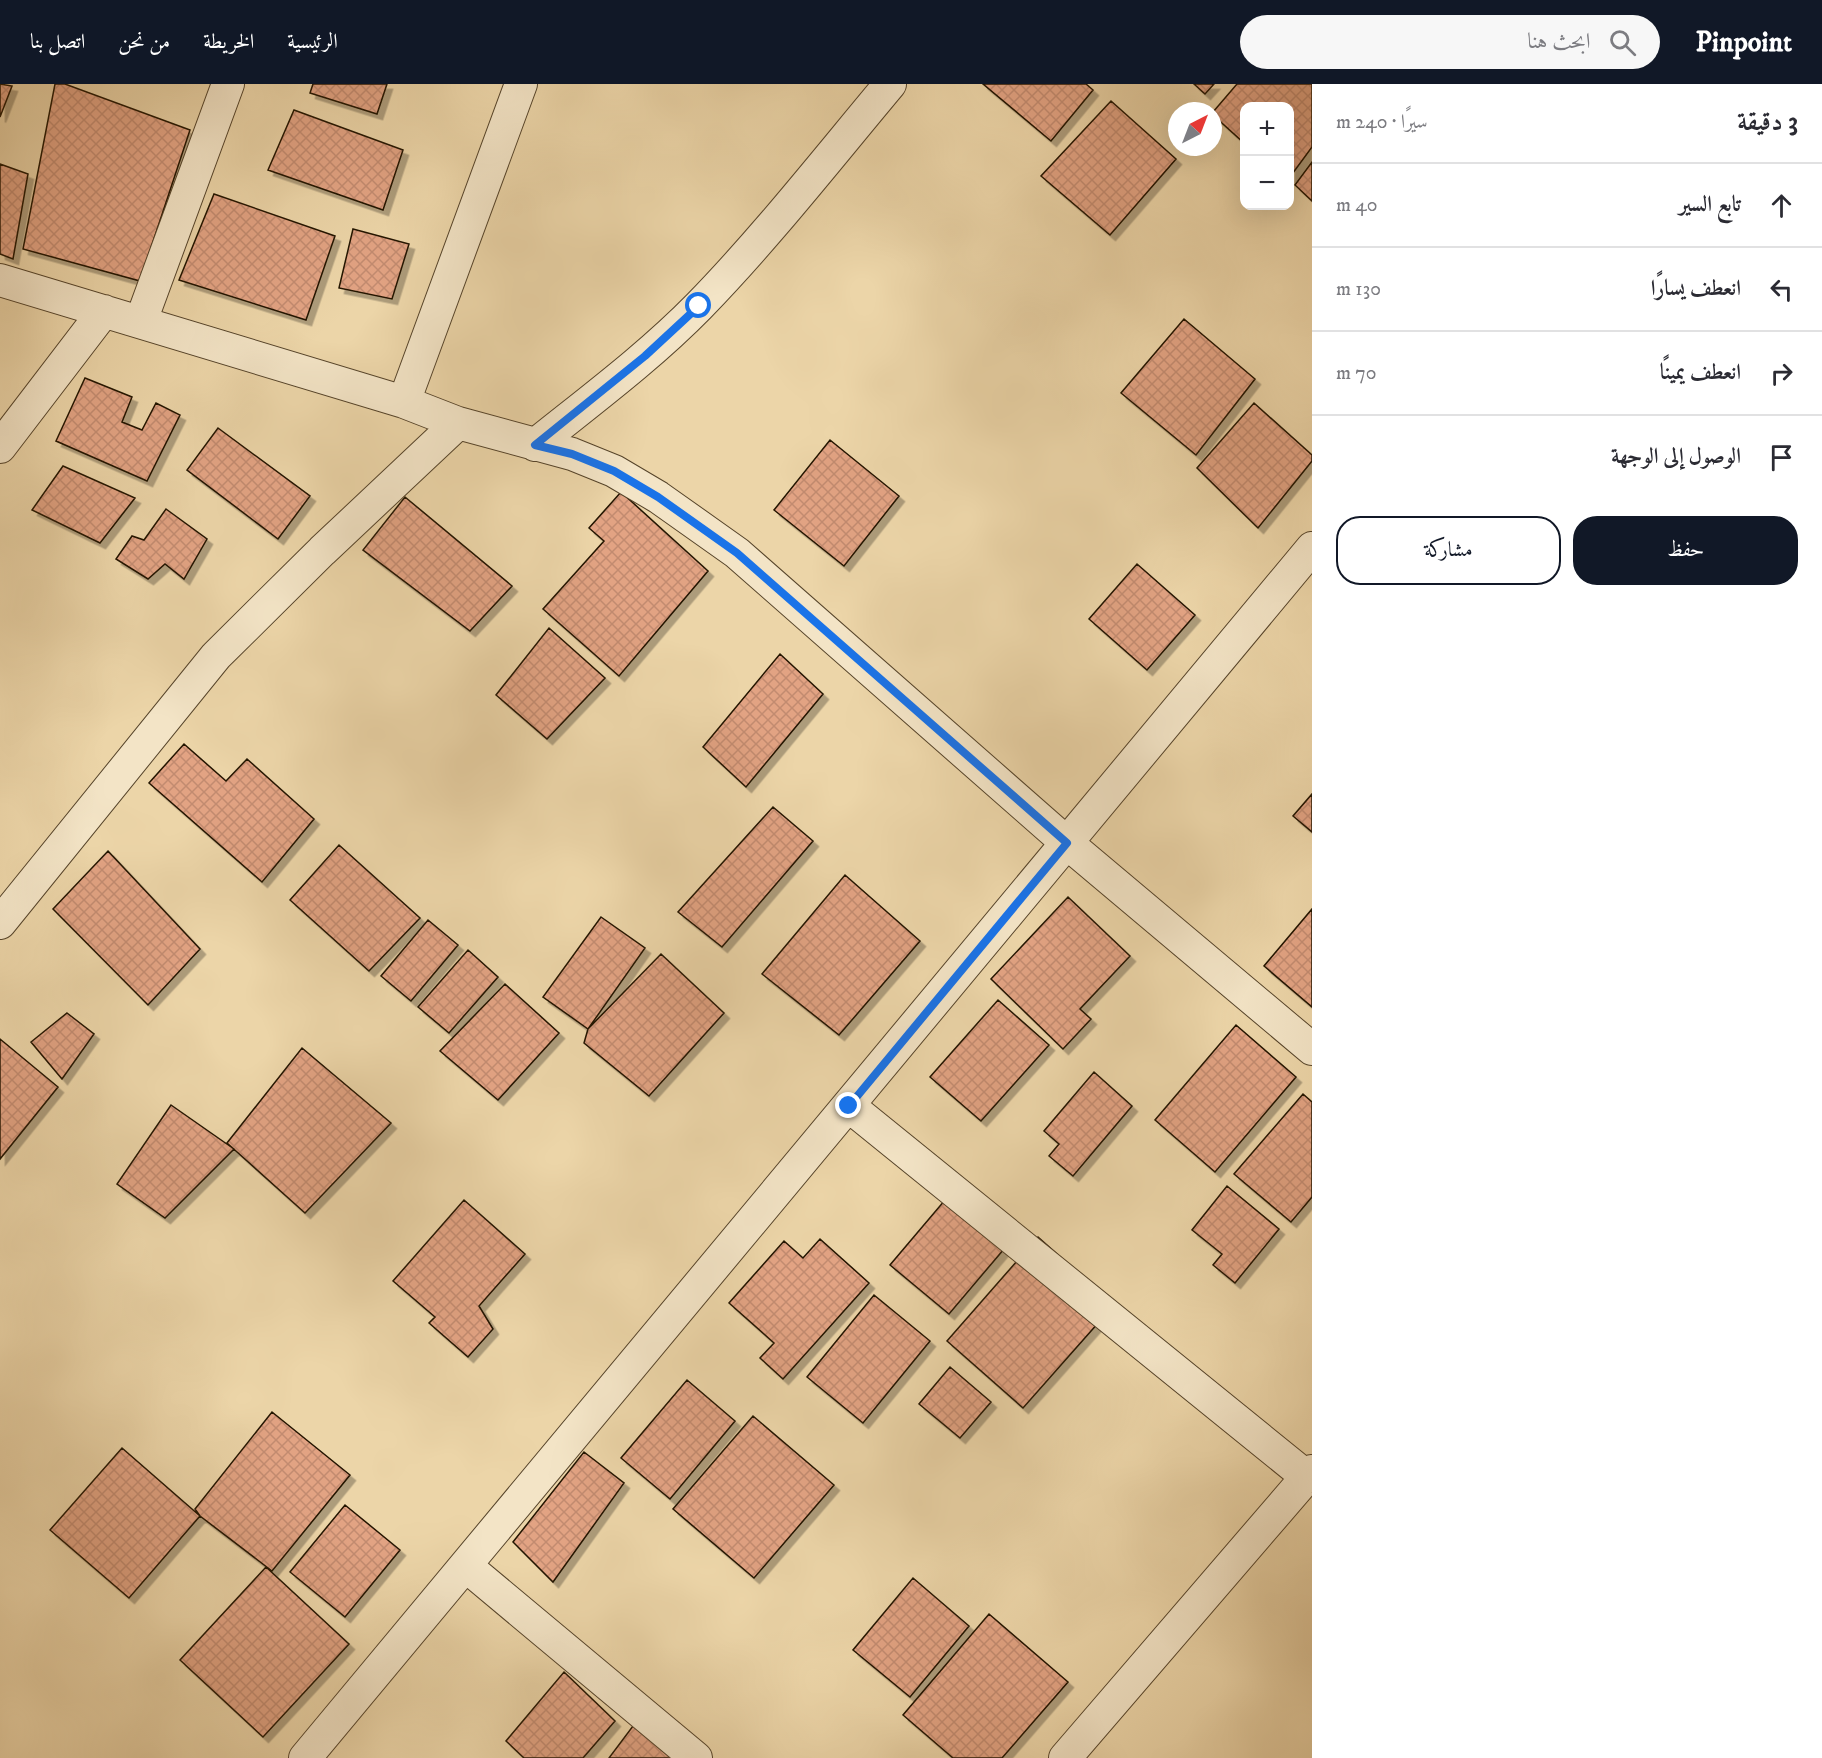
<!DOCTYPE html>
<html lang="ar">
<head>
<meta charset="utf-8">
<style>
  body { margin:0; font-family:"IM FELL DW Pica",Amiri,serif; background:#f7f7f7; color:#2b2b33; direction:rtl }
  .controls { position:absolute; right:18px; top:18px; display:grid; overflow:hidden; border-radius:12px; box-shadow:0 6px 24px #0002 }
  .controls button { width:54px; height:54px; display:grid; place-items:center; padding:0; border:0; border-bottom:2px solid #e1e1e2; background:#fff; color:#2b2b33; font:30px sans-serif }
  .compass { position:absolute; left:1168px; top:18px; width:54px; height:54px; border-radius:50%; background:#fff; box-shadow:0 6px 24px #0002; rotate:42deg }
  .stop { position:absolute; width:18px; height:18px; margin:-14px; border:4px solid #1a73e8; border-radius:50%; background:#fff }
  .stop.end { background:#1a73e8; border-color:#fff; box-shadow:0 2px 6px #0008 }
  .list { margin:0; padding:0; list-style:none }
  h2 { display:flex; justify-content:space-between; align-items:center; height:78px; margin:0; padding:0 24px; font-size:26px }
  h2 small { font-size:20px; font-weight:400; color:#7c7c81 }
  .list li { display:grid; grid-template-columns:39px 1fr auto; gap:18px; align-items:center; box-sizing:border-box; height:84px; padding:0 24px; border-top:2px solid #e1e1e2 }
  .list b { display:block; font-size:22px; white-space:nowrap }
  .list em { font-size:20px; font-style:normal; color:#7c7c81 }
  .actions { display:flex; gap:12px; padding:18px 24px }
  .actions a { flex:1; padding:14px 0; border:2px solid #111827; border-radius:24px; text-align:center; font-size:21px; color:#111827 }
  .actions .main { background:#111827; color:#fff }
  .icon { flex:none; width:33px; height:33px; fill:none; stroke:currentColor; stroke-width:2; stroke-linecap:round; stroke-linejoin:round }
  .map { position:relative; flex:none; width:1312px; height:1674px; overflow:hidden; direction:ltr }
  header { display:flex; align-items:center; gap:36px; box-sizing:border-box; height:84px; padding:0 30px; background:#111827; color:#fff }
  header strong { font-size:28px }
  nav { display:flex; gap:33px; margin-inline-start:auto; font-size:21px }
  .search { width:420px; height:54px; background:#f7f7f7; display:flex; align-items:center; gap:15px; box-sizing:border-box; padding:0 21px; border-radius:33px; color:#7c7c81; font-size:22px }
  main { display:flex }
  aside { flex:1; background:#fff }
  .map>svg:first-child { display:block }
  .building { fill:url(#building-cross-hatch); stroke:#241400; stroke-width:1.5; filter:url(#shadow) }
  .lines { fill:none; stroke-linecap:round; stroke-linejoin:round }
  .street-casing { stroke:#56442a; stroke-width:34 }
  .street { stroke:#f3e4c6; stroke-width:32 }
  .route { stroke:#1a73e8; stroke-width:8 }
</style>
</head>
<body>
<header>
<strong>Pinpoint</strong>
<div class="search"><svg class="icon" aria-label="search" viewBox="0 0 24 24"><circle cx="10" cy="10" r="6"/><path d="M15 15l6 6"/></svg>ابحث هنا</div>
<nav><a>الرئيسية</a><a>الخريطة</a><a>من نحن</a><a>اتصل بنا</a></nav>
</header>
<main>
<aside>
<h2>3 دقيقة<small>سيرًا · 240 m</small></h2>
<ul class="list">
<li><svg class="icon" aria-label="ahead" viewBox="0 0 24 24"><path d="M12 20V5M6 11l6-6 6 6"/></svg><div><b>تابع السير</b></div><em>40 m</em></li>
<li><svg class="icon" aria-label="left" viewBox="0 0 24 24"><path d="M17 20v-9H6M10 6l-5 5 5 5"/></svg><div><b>انعطف يسارًا</b></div><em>130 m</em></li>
<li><svg class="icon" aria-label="right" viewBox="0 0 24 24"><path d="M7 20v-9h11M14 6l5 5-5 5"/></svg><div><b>انعطف يمينًا</b></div><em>70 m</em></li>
<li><svg class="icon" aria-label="arrive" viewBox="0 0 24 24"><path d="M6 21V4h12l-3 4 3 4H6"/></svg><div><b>الوصول إلى الوجهة</b></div></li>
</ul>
<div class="actions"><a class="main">حفظ</a><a>مشاركة</a></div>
</aside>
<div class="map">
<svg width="1312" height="1674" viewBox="0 0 1312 1674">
  <defs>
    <pattern id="building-cross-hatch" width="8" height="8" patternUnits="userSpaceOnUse" patternTransform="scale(1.5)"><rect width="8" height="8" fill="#e2a383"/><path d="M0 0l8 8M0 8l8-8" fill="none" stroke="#c28b6f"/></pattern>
    <filter id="shadow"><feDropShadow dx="5.5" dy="5.5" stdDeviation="0" flood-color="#0004"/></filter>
  </defs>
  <rect width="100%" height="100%" fill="#ecd5a8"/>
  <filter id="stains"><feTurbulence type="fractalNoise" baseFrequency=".00333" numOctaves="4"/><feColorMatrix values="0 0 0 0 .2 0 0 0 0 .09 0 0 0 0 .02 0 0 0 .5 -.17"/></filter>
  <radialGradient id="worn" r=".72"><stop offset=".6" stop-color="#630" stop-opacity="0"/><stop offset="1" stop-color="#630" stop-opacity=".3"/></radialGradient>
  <path class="building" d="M 0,0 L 12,2 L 0,33 Z
    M 55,0 L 65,0 L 190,46 L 140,197 L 23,165 Z
    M 313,0 L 387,0 L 377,30 L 310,9 Z
    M 983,0 L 1086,0 L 1093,6 L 1051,57 Z
    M 1194,0 L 1214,0 L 1205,10 Z
    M 1237,0 L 1312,0 L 1312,63 L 1290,93 L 1290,22 L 1244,22 L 1244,59 L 1213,31 L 1213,28 Z
    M 1111,17 L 1176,75 L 1110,151 L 1041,92 Z
    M 294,26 L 403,66 L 383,126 L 268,86 Z
    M 1312,78 L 1312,117 L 1295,101 Z
    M 0,80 L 28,90 L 13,175 L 0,170 Z
    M 214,110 L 335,152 L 306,236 L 179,196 Z
    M 353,145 L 409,160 L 392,215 L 339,204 Z
    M 1184,235 L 1255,295 L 1196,371 L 1121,309 Z
    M 85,294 L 132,313 L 122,338 L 142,346 L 156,319 L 180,331 L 147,397 L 56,357 Z
    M 1254,319 L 1312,371 L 1312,377 L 1258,444 L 1197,384 Z
    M 218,344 L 310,412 L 278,455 L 187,386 Z
    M 830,356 L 899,412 L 844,482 L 774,426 Z
    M 63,382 L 135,414 L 100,459 L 32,426 Z
    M 621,408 L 708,487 L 619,592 L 543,525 L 604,457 L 589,444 Z
    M 405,413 L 512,502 L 470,547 L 363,466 Z
    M 166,425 L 207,455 L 184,495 L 165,480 L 148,495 L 116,475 L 132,452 L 144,456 Z
    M 1137,480 L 1195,531 L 1147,586 L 1089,535 Z
    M 549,544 L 605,594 L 547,655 L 496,611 Z
    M 780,570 L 823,610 L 746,703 L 703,663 Z
    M 184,660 L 226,697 L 247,675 L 314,735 L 262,798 L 149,699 Z
    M 1312,710 L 1312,748 L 1293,732 Z
    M 773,723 L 813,757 L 722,863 L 678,828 Z
    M 339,761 L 420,834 L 369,887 L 290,816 Z
    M 108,767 L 200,865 L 148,921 L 53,825 Z
    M 845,791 L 920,857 L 839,951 L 762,890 Z
    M 1068,813 L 1130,872 L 1080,925 L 1091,935 L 1063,965 L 991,895 Z
    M 1312,825 L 1312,923 L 1264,882 Z
    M 601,833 L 645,864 L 588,945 L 543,913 Z
    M 428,836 L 458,861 L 411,917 L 381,892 Z
    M 468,866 L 498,893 L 449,949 L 418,923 Z
    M 661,870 L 724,929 L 649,1012 L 584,959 L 588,945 Z
    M 505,900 L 559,949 L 498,1016 L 440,967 Z
    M 998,916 L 1049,961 L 981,1037 L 930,993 Z
    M 67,929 L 94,950 L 62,995 L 31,958 Z
    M 1236,941 L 1296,993 L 1215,1088 L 1155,1036 Z
    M 0,955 L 58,1003 L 0,1075 Z
    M 302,964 L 391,1039 L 305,1129 L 227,1059 Z
    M 1094,988 L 1132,1022 L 1073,1092 L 1049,1072 L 1059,1060 L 1044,1047 Z
    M 1303,1010 L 1312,1018 L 1312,1113 L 1291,1138 L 1234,1090 Z
    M 171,1021 L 234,1065 L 165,1134 L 117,1100 Z
    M 1227,1102 L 1279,1145 L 1235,1199 L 1213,1181 L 1222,1170 L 1192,1146 Z
    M 464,1116 L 525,1170 L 479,1222 L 493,1245 L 468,1273 L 429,1239 L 435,1233 L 393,1197 Z
    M 945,1116 L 1004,1165 L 949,1230 L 890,1181 Z
    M 1038,1153 L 1114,1221 L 1023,1324 L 947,1257 Z
    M 820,1155 L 869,1199 L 783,1295 L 760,1274 L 774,1259 L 729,1219 L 784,1157 L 803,1174 Z
    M 874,1211 L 930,1257 L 863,1339 L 807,1293 Z
    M 950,1283 L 991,1318 L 960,1354 L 919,1320 Z
    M 687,1296 L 735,1337 L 670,1415 L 621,1374 Z
    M 272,1328 L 350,1391 L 272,1487 L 200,1432 L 195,1425 Z
    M 753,1332 L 834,1401 L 754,1494 L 673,1425 Z
    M 122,1364 L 200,1432 L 129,1514 L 50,1446 Z
    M 584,1368 L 624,1399 L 553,1498 L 513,1458 Z
    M 345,1421 L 400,1466 L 345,1533 L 290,1488 Z
    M 266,1483 L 349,1560 L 263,1653 L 180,1576 Z
    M 913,1494 L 969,1542 L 910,1613 L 853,1566 Z
    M 989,1530 L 1068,1598 L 1002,1674 L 953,1674 L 903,1631 Z
    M 564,1588 L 615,1637 L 583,1674 L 524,1674 L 506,1657 Z
    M 636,1638 L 681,1674 L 609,1674 Z"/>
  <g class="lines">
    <defs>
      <path id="street" d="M 0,196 L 404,318 L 458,339 L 572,370 L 614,387 L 658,413 L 737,469 L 1067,759 L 1312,965
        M 141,237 L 228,0
        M 404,318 L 521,0
        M 535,361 C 591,316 649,273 699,222 C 767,152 828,74 890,0
        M 0,363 L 104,227
        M 0,839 L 216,572 L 322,467 L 458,339
        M 849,1022 L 1307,1393
        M 466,1482 L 696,1674
        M 305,1674 L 1312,464
        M 1065,1674 L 1312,1387"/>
    </defs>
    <use href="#street" class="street-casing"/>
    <use href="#street" class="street"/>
  </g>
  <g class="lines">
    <path class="route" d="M 699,222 L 645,272 L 535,361 L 572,370 L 614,387 L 658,413 L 737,469 L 1067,759 L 849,1022"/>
  </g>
  <rect width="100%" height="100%" filter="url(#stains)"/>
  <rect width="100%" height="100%" fill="url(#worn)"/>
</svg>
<div class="controls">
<button>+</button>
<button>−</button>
</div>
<svg class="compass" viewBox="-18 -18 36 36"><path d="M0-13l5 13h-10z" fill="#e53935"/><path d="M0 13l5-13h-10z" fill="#7c7c81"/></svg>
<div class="stop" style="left:699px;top:222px"></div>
<div class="stop end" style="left:849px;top:1022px"></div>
</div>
</main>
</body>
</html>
